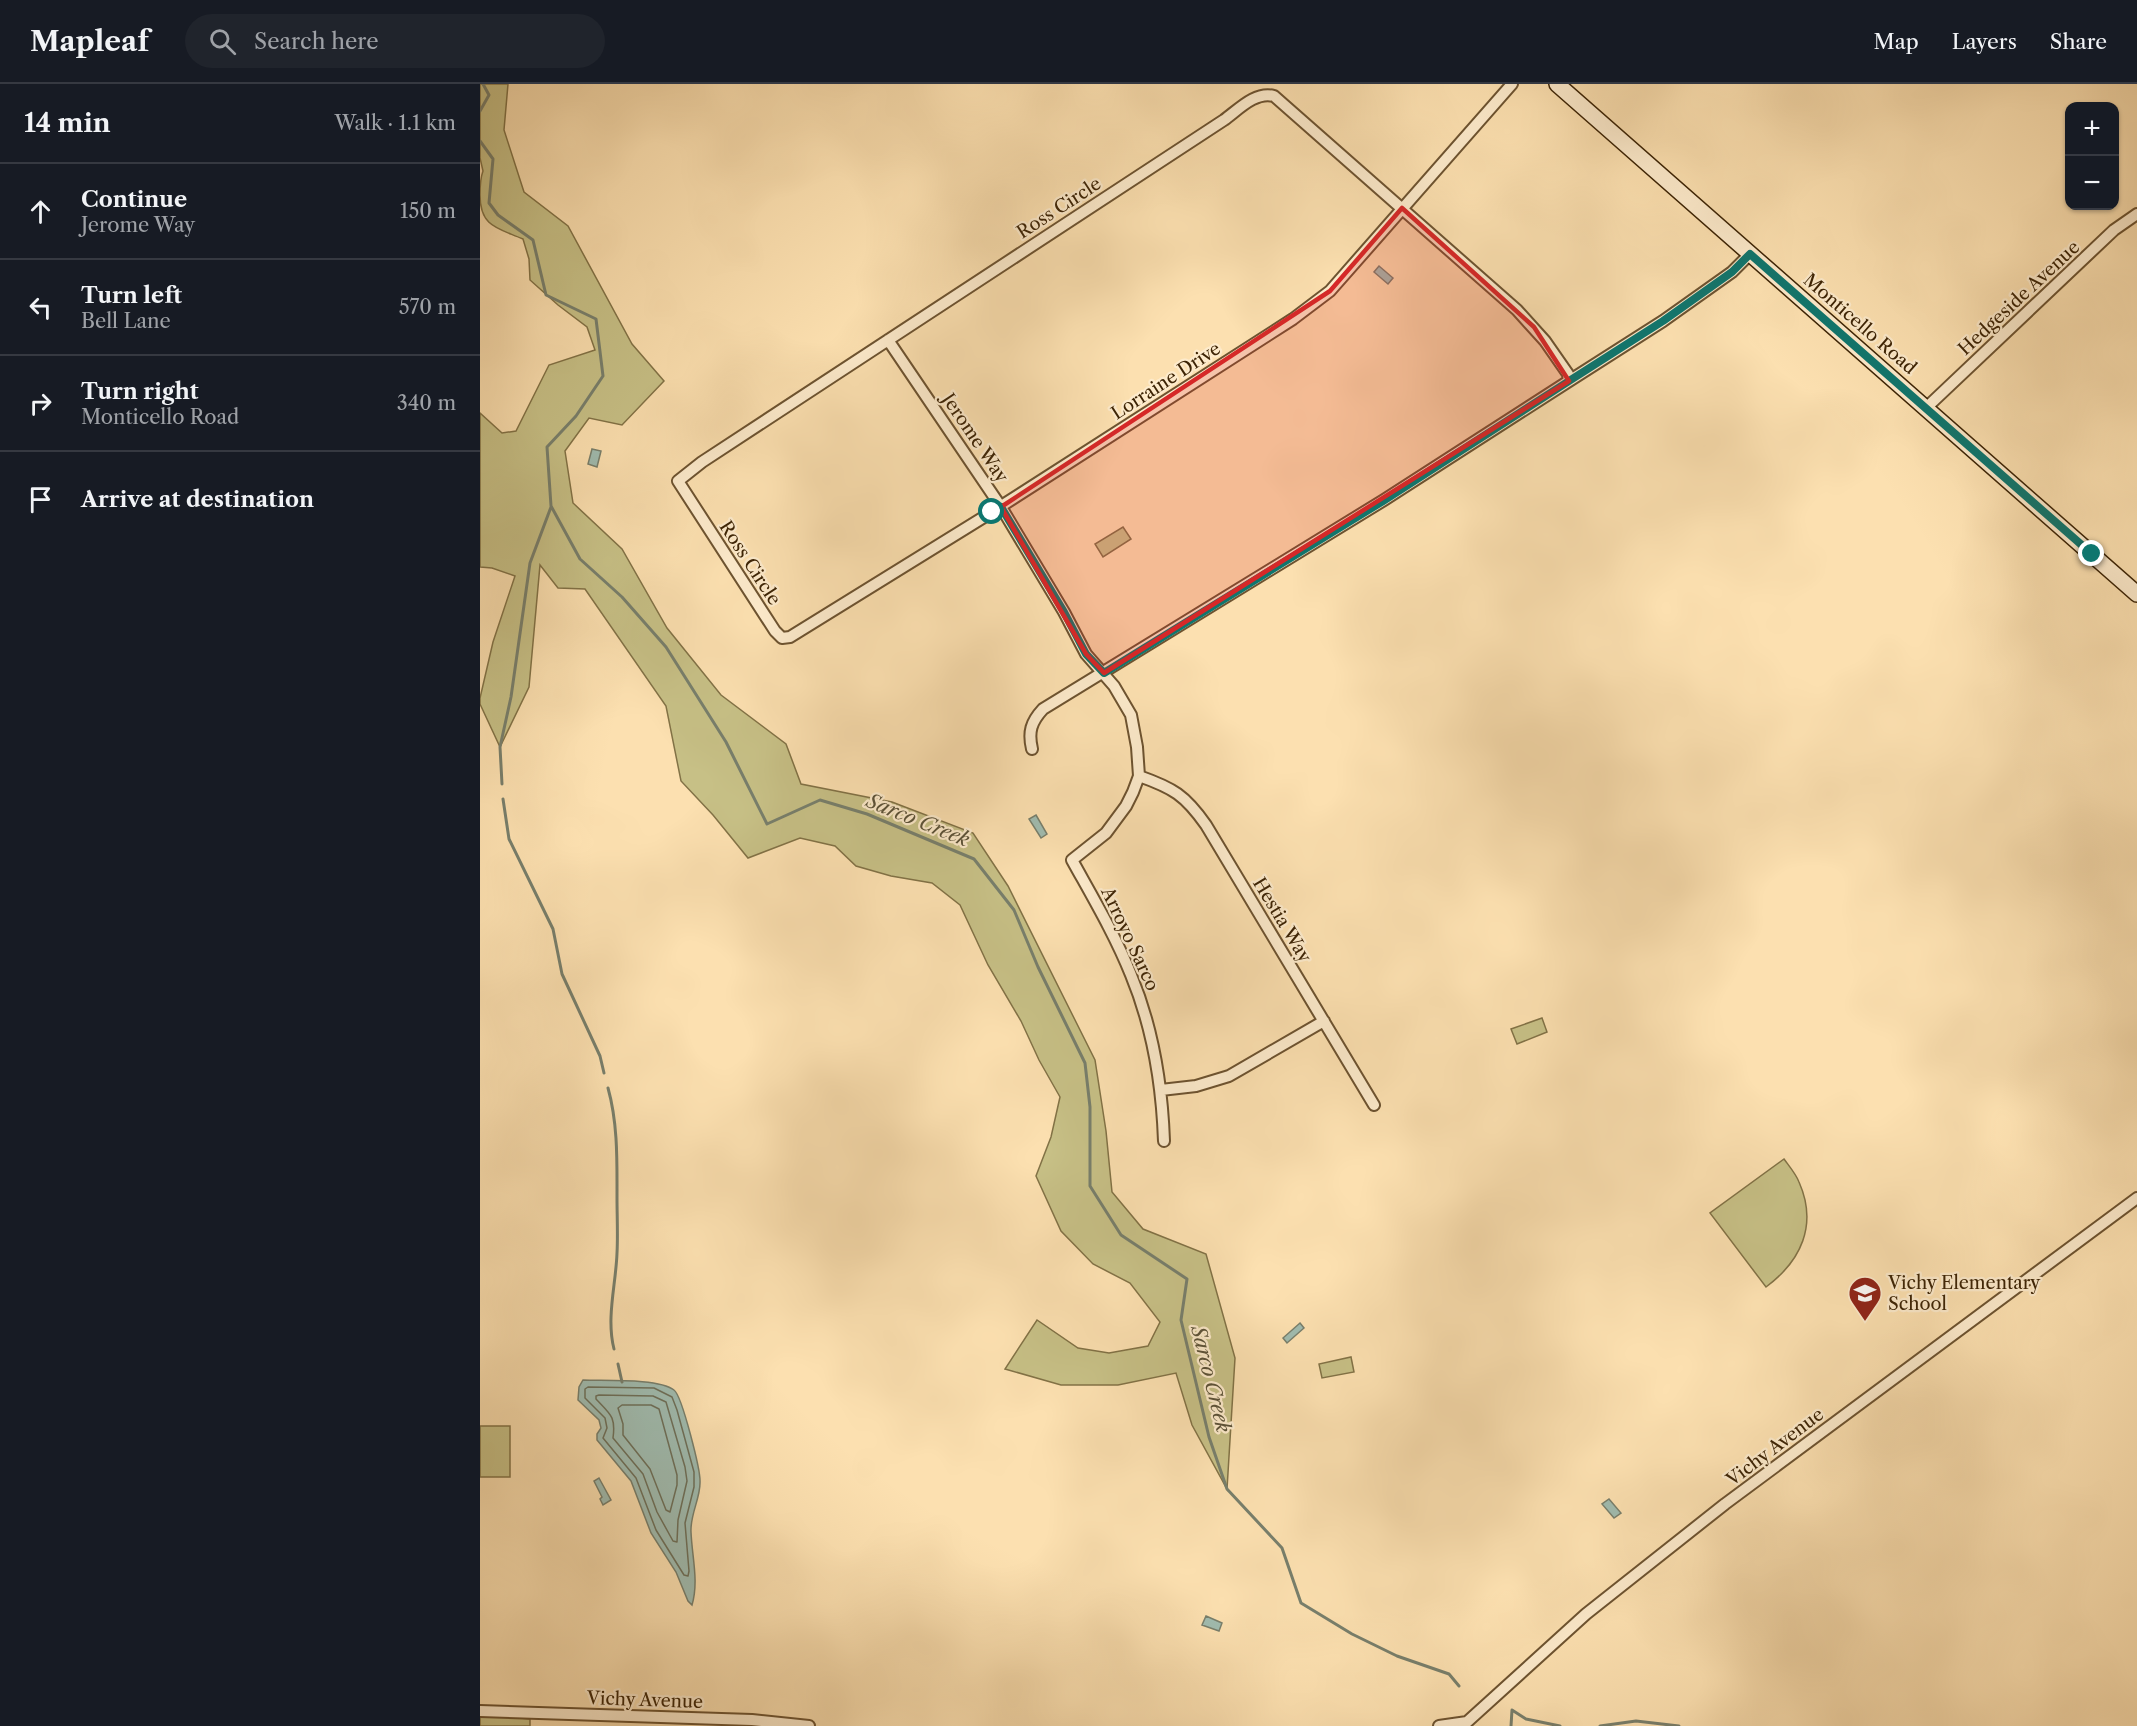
<!DOCTYPE html>
<html lang="en">
<head>
<meta charset="utf-8">
<style>
  body { margin:0; font-family:"Libre Caslon Text",serif; background:#20242c; color:#f1f3f6 }
  .controls { position:absolute; right:18px; top:18px; display:grid; overflow:hidden; border-radius:12px; box-shadow:0 2px 4px #0004 }
  .controls button { width:54px; height:54px; display:grid; place-items:center; padding:0; border:0; border-bottom:2px solid #363941; background:#171b24; color:#f1f3f6; font:30px sans-serif }
  .stop { position:absolute; width:18px; height:18px; margin:-14px; border:4px solid #0f766e; border-radius:50%; background:#fff }
  .stop.end { background:#0f766e; border-color:#fff; box-shadow:0 2px 6px #0008 }
  .list { margin:0; padding:0; list-style:none }
  h2 { display:flex; justify-content:space-between; align-items:center; height:78px; margin:0; padding:0 24px; font-size:26px }
  h2 small { font-size:20px; font-weight:400; color:#9ea1a6 }
  .list li { display:grid; grid-template-columns:39px 1fr auto; gap:18px; align-items:center; box-sizing:border-box; height:96px; padding:0 24px; border-top:2px solid #363941 }
  .list b { display:block; font-size:22px; white-space:nowrap }
  .list p { margin:0; font-size:20px; white-space:nowrap; color:#9ea1a6 }
  .list em { font-size:20px; font-style:normal; color:#9ea1a6 }
  .icon { flex:none; width:33px; height:33px; fill:none; stroke:currentColor; stroke-width:2; stroke-linecap:round; stroke-linejoin:round }
  .map { position:relative; flex:none; width:1657px; height:1642px; overflow:hidden }
  header { display:flex; align-items:center; gap:36px; box-sizing:border-box; height:84px; padding:0 30px; background:#171b24; border-bottom:2px solid #363941 }
  header strong { font-size:28px }
  nav { display:flex; gap:33px; margin-inline-start:auto; font-size:21px }
  .search { width:420px; height:54px; background:#20242c; display:flex; align-items:center; gap:15px; box-sizing:border-box; padding:0 21px; border-radius:33px; color:#9ea1a6; font-size:22px }
  main { display:flex }
  aside { flex:1; background:#171b24 }
  .map>svg:first-child { display:block }
  .green { fill:#c7c086; stroke:#827246; stroke-width:1.5 }
  .water { fill:#a0bcb0; stroke:#787f6c; stroke-width:1.5 }
  .lines { fill:none; stroke-linecap:round; stroke-linejoin:round }
  .shore { stroke:#6e705a; stroke-width:1.5 }
  .stream { stroke:#787f6c; stroke-width:3 }
  .minor-casing { stroke:#6d5330; stroke-width:14 }
  .secondary-casing { stroke:#3d2405; stroke-width:18 }
  .minor { stroke:#fdebcc; stroke-width:10 }
  .secondary { stroke:#fdebcc; stroke-width:15 }
  .route { stroke:#0f766e; stroke-width:8 }
  .marked { fill:#d62828; fill-opacity:0.2; stroke:#d62828; stroke-width:4.5; stroke-linejoin:round }
  .labels { text-anchor:middle; stroke-width:4.5; stroke-linejoin:round; paint-order:stroke }
  .street-label { font-size:18px; fill:#3d2405; stroke:#fdebcc }
  .poi-label { font-size:18px; fill:#3d2405; stroke:#fdebcc; text-anchor:start }
  .water-label { font-size:20px; font-style:italic; fill:#5b5238; stroke:#fdebcc }
</style>
</head>
<body>
<header>
<strong>Mapleaf</strong>
<div class="search"><svg class="icon" aria-label="search" viewBox="0 0 24 24"><circle cx="10" cy="10" r="6"/><path d="M15 15l6 6"/></svg>Search here</div>
<nav><a>Map</a><a>Layers</a><a>Share</a></nav>
</header>
<main>
<aside>
<h2>14 min<small>Walk · 1.1 km</small></h2>
<ul class="list">
<li><svg class="icon" aria-label="ahead" viewBox="0 0 24 24"><path d="M12 20V5M6 11l6-6 6 6"/></svg><div><b>Continue</b><p>Jerome Way</p></div><em>150 m</em></li>
<li><svg class="icon" aria-label="left" viewBox="0 0 24 24"><path d="M17 20v-9H6M10 6l-5 5 5 5"/></svg><div><b>Turn left</b><p>Bell Lane</p></div><em>570 m</em></li>
<li><svg class="icon" aria-label="right" viewBox="0 0 24 24"><path d="M7 20v-9h11M14 6l5 5-5 5"/></svg><div><b>Turn right</b><p>Monticello Road</p></div><em>340 m</em></li>
<li><svg class="icon" aria-label="arrive" viewBox="0 0 24 24"><path d="M6 21V4h12l-3 4 3 4H6"/></svg><div><b>Arrive at destination</b></div></li>
</ul>
</aside>
<div class="map">
<svg width="1657" height="1642" viewBox="0 0 1657 1642">
  <rect width="100%" height="100%" fill="#fce0b0"/>
  <filter id="stains"><feTurbulence type="fractalNoise" baseFrequency=".00333" numOctaves="4"/><feColorMatrix values="0 0 0 0 .2 0 0 0 0 .09 0 0 0 0 .02 0 0 0 .5 -.17"/></filter>
  <radialGradient id="worn" r=".72"><stop offset=".6" stop-color="#630" stop-opacity="0"/><stop offset="1" stop-color="#630" stop-opacity=".3"/></radialGradient>
  <path class="green" d="M 0,0 L 28,0 L 24,46 L 44,108 L 88,142 L 152,260 L 184,297 L 142,341 L 109,334 L 85,367 L 93,419 L 142,465 L 187,544 L 241,611 L 306,660 L 321,700 L 412,718 L 493,749 L 528,802 L 615,976 L 626,1047 L 632,1108 L 663,1145 L 726,1170 L 755,1274 L 747,1405 L 712,1341 L 696,1289 L 638,1301 L 581,1301 L 525,1285 L 557,1236 L 598,1264 L 629,1269 L 668,1262 L 680,1238 L 650,1199 L 613,1180 L 581,1147 L 556,1092 L 571,1053 L 580,1013 L 559,976 L 541,937 L 508,881 L 480,821 L 452,799 L 411,792 L 376,782 L 355,762 L 320,754 L 268,774 L 233,731 L 201,697 L 186,622 L 105,505 L 78,504 L 60,481 L 49,603 L 20,663 L 0,620 L 0,614 L 13,558 L 35,492 L 12,484 L 0,483 L 0,329 L 22,349 L 36,347 L 69,281 L 115,266 L 107,243 L 78,221 L 50,196 L 49,175 L 43,155 C 18,144 0,143 0,111 C 0,102 0,95 3,87 L 0,74 Z
    M 643,443 L 651,455 L 623,473 L 615,460 Z
    M 1062,934 L 1067,948 L 1037,960 L 1031,945 Z
    M 1304,1075 C 1309,1082 1316,1090 1319,1098 C 1338,1141 1321,1177 1286,1203 L 1230,1129 Z
    M 871,1273 L 874,1288 L 842,1294 L 839,1280 Z
    M 0,1342 L 30,1342 L 30,1393 L 0,1393 Z
    M 0,1630 L 50,1635 L 50,1642 L 0,1642 Z"/>
  <path class="water" d="M 899,182 L 913,194 L 908,200 L 894,188 Z
    M 112,365 L 121,367 L 117,383 L 108,380 Z
    M 556,731 L 567,750 L 561,754 L 549,735 Z
    M 820,1239 L 824,1244 L 807,1259 L 803,1254 Z
    M 103,1296 C 124,1297 179,1294 194,1306 C 202,1312 221,1387 220,1399 C 220,1415 210,1431 211,1448 C 212,1473 219,1497 212,1521 L 208,1517 L 196,1488 L 171,1449 L 151,1397 L 117,1356 L 117,1350 L 121,1344 L 119,1336 L 98,1316 L 99,1303 Z
    M 119,1394 L 131,1416 L 123,1421 L 120,1415 L 122,1413 L 114,1397 Z
    M 1129,1415 L 1141,1429 L 1134,1434 L 1122,1420 Z
    M 726,1532 L 742,1539 L 739,1547 L 722,1541 Z"/>
  <g class="lines">
    <path class="shore" d="M 108,1303 L 174,1304 L 192,1313 L 197,1326 L 214,1388 L 214,1403 L 205,1439 L 209,1487 L 208,1492 L 204,1491 L 176,1446 L 156,1394 L 123,1354 L 127,1344 L 125,1334 L 105,1314 L 105,1305 Z
      M 119,1311 L 173,1312 L 186,1318 L 205,1383 L 207,1397 L 198,1436 L 197,1458 L 193,1457 L 177,1428 L 163,1390 L 133,1354 C 136,1332 130,1330 116,1315 L 116,1312 Z
      M 142,1321 L 171,1321 L 179,1325 L 197,1391 L 197,1401 L 190,1428 L 186,1426 L 170,1385 L 143,1351 L 143,1340 L 138,1324 Z"/>
    <path class="stream" d="M 0,27 L 9,11 L 3,0
      M 0,57 L 13,75 L 9,119 L 18,131 L 53,156 L 66,211 L 116,235 L 123,292 L 96,332 L 67,363 L 71,422 L 100,475 L 142,513 L 186,563 L 246,658 L 287,740 L 340,716 L 387,730 L 494,775 L 534,826 L 558,883 L 605,979 L 610,1023 L 610,1102 L 641,1151 L 707,1195 L 701,1236 L 729,1353 L 747,1405 L 802,1464 L 821,1519 L 872,1550 L 917,1572 L 969,1590 L 979,1602
      M 22,700 L 20,663 L 31,613 L 50,479 L 71,423
      M 23,715 L 29,755 L 73,845 L 82,890 L 120,972 L 124,989
      M 128,1004 C 138,1040 137,1077 137,1114 C 137,1132 138,1151 137,1169 C 136,1200 126,1234 134,1265
      M 138,1280 L 142,1298
      M 1031,1642 L 1032,1626 L 1046,1635 L 1080,1642
      M 1120,1642 L 1156,1637 L 1199,1642"/>
    <defs>
      <path id="minor" d="M 1032,0 L 850,207 L 813,235 L 512,428 L 310,553 L 302,554 L 295,547 L 198,397 L 222,378 L 744,36 C 758,26 775,7 794,12 L 1037,226 L 1065,257 L 1088,290 L 1089,297
        M 408,256 L 521,423 L 584,528 L 606,570 L 634,602 L 651,631 L 657,663 L 659,692 L 653,708 L 646,722 L 626,749 L 592,776 C 613,814 635,851 651,891 C 673,944 682,1000 684,1057
        M 1446,324 L 1634,146 L 1657,130
        M 552,665 C 548,648 551,638 563,625 L 904,416 L 1089,297 L 1183,237 L 1252,188 L 1270,170
        M 659,692 C 693,704 705,711 726,741 L 894,1021
        M 681,1006 L 716,1002 L 749,992 L 844,937
        M 0,1627 L 272,1636 L 329,1642
        M 959,1642 L 987,1638 L 1106,1530 L 1245,1420 L 1657,1114"/>
      <path id="secondary" d="M 1077,0 L 1657,510"/>
    </defs>
    <use href="#minor" class="minor-casing"/>
    <use href="#secondary" class="secondary-casing"/>
    <use href="#minor" class="minor"/>
    <use href="#secondary" class="secondary"/>
  </g>
  <g class="lines">
    <path class="route" d="M 512,428 L 521,423 L 584,528 L 606,570 L 624,589 L 903,417 L 1089,297 L 1183,237 L 1252,188 L 1270,170 L 1612,470"/>
  </g>
  <path class="marked" d="M 922,124 L 1054,243 L 1089,297 L 624,589 L 606,570 L 521,423 L 850,207 Z"/>
  <defs>
    <symbol id="school-pin" viewBox="-11 -11 22 30"><path d="M0 17L-7.5 6A9.5 9.5 0 1 1 7.5 6Z" fill="#8f2418" stroke="#fdebcc"/><path d="M0-5L7-2L0 1L-7-2ZM-4 1L0 2.5L4 1V4Q0 6-4 4Z" fill="#fff"/></symbol>
  </defs>
  <g fill-rule="evenodd">
    <use href="#school-pin" x="1366" y="1190" width="38" height="52"/>
  </g>
  <g class="labels">
    <g class="street-label">
      <text transform="translate(579 124) rotate(-33)" y="6">Ross Circle</text>
      <text transform="translate(1539 214) rotate(-43)" y="6">Hedgeside Avenue</text>
      <text transform="translate(1380 240) rotate(41)" y="6">Monticello Road</text>
      <text transform="translate(686 297) rotate(-33)" y="6">Lorraine Drive</text>
      <text transform="translate(495 354) rotate(56)" y="6">Jerome Way</text>
      <text transform="translate(270 479) rotate(57)" y="6">Ross Circle</text>
      <text transform="translate(802 836) rotate(59)" y="6">Hestia Way</text>
      <text transform="translate(650 855) rotate(65)" y="6">Arroyo Sarco</text>
      <text transform="translate(1295 1363) rotate(-37)" y="6">Vichy Avenue</text>
      <text transform="translate(165 1616) rotate(2)" y="6">Vichy Avenue</text>
    </g>
    <g class="poi-label">
      <text x="1408" y="1205">Vichy Elementary<tspan x="1408" dy="21">School</tspan></text>
    </g>
    <g class="water-label">
      <text transform="translate(438 736) rotate(22)" y="7">Sarco Creek</text>
      <text transform="translate(731 1295) rotate(76)" y="7">Sarco Creek</text>
    </g>
  </g>
  <rect width="100%" height="100%" filter="url(#stains)"/>
  <rect width="100%" height="100%" fill="url(#worn)"/>
</svg>
<div class="controls">
<button>+</button>
<button>−</button>
</div>
<div class="stop" style="left:512px;top:428px"></div>
<div class="stop end" style="left:1612px;top:470px"></div>
</div>
</main>
</body>
</html>
